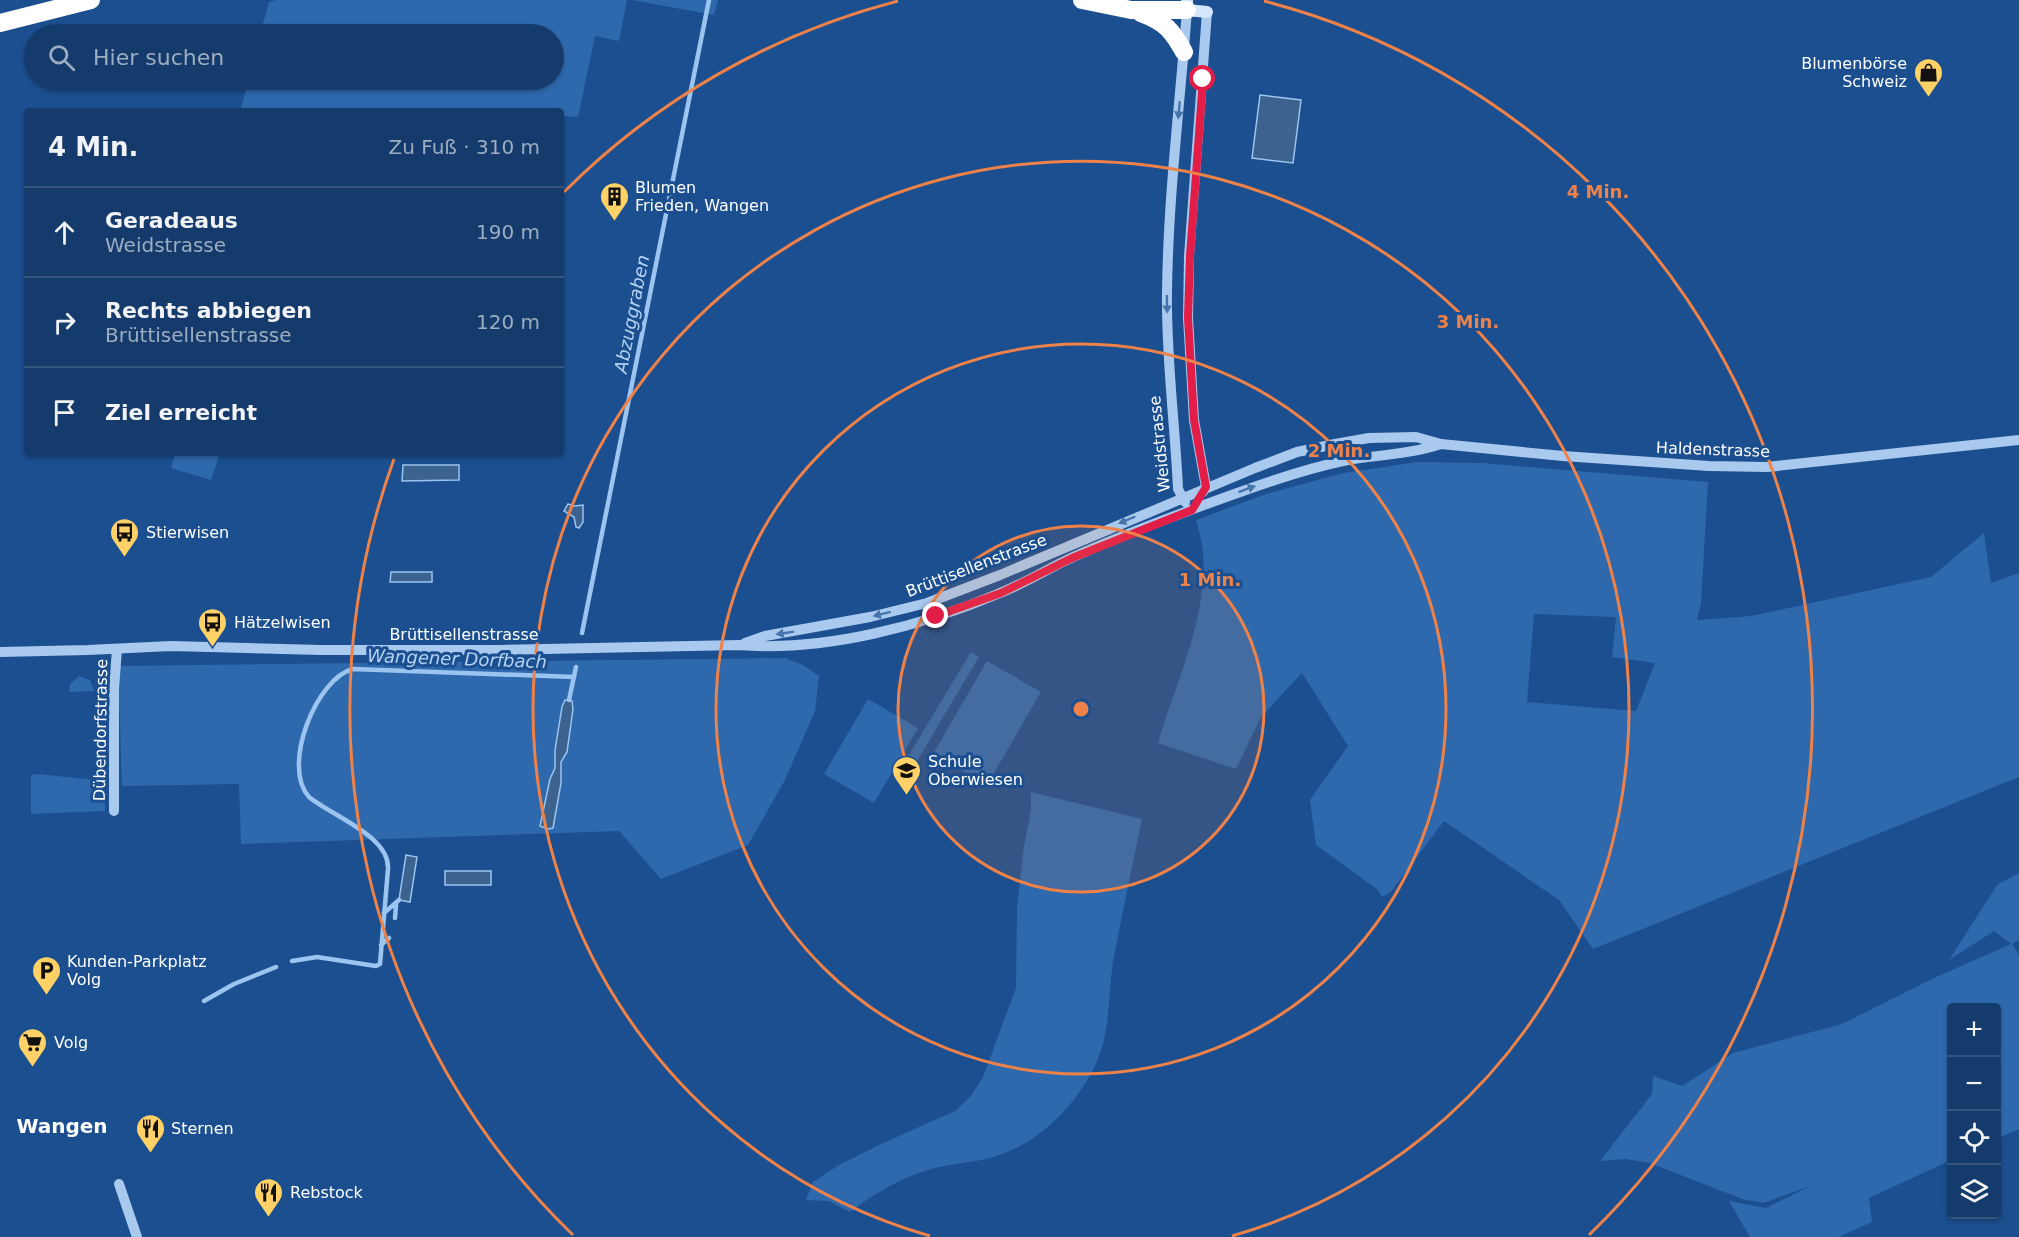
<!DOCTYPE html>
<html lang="de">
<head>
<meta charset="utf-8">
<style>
  body { margin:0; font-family:"DejaVu Sans",sans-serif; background:#1d4271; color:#f1f3f6 }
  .controls { position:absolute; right:18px; bottom:18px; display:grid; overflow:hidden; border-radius:6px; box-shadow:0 2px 4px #0004 }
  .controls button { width:54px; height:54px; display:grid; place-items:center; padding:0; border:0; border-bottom:2px solid #33557e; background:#143b6b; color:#f1f3f6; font:30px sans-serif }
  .stop { position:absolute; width:18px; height:18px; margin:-14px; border:4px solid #e11d48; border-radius:50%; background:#fff }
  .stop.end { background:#e11d48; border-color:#fff; box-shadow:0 2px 6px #0008 }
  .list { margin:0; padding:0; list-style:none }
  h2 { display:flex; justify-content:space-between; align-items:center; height:78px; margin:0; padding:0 24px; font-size:26px }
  h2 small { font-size:20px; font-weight:400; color:#9dadc1 }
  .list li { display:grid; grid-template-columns:39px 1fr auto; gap:18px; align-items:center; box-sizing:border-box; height:90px; padding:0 24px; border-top:2px solid #33557e }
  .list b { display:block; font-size:22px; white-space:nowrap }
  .list p { margin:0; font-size:20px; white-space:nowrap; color:#9dadc1 }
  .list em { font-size:20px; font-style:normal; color:#9dadc1 }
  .icon { flex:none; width:33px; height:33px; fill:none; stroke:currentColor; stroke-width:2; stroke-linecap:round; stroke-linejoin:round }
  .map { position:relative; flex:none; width:2019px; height:1237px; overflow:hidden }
  .search { position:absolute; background:#143b6b; box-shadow:0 2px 4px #0004; left:24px; top:24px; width:540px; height:66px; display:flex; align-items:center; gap:15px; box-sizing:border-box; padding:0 21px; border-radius:33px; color:#9dadc1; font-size:22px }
  .panel { position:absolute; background:#143b6b; box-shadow:0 2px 4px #0004; left:24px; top:108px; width:540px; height:348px; border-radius:6px }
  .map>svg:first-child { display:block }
  .green { fill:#2e69ad; fill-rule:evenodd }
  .water { fill:#3c6290; stroke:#9cc4f0; stroke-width:1.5 }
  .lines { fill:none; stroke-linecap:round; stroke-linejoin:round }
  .stream { stroke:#9cc4f0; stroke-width:4.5 }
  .tertiary { stroke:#a9c9ee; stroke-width:10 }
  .secondary { stroke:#d6e6fa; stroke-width:12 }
  .motorway { stroke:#fff; stroke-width:18 }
  .oneway { fill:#4674ac }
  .route { stroke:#e11d48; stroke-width:8 }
  .ring { fill:none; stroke:#ee8249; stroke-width:3 }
  .labels { text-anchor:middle; stroke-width:6; stroke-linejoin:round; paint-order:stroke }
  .poi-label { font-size:16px; fill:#fff; stroke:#1b4f8f; text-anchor:start }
  .street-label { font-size:16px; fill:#fff; stroke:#1b4f8f }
  .water-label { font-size:18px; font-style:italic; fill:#b5d3f5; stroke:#1b4f8f }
  .quarter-label { font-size:20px; font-weight:bold; fill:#fff; stroke:#1b4f8f }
  .centre { fill:#ee8249; stroke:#1b4f8f; stroke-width:3 }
  .ring-label { font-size:18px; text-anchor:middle; font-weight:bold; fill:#ee8249; stroke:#1b4f8f; stroke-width:6; stroke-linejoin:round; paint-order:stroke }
</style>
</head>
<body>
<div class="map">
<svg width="2019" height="1237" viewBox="0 0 2019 1237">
  <rect width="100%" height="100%" fill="#1b4f8f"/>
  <path class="green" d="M 276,0 L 627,0 L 619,41 L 595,36 L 578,117 L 561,116 L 561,111 L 240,111 L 249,80 L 554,80 L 554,34 L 260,34 L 269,2 Z
    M 632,0 L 718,0 L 714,15 Z
    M 175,453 L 220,453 L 211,480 L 171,468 Z
    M 1418,462 L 1482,463 L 1708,482 L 1701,604 L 1697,620 L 1751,616 L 1931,577 L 1984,533 L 1991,583 L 2019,573 L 2019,777 L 1593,949 L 1559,900 L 1444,821 L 1390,893 L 1382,897 L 1378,890 L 1316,845 L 1310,800 L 1348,746 L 1302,673 L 1261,717 L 1236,769 L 1158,743 C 1176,682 1208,618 1203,552 C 1202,542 1199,531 1196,520 L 1266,494 L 1343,473 ZM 1534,614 L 1616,617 L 1612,657 L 1655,663 L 1636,711 L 1527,702 Z
    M 971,652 L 979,657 L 904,783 L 894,780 Z
    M 785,658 L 803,665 L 819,676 L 815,711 L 785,780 L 748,845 L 661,879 L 619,831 L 241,844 L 239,784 L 122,786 L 118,666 Z
    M 987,661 L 1041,692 L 987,785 L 933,754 Z
    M 79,676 L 90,680 L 94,691 L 69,692 L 70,684 Z
    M 868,699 L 918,728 L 874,803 L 824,774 Z
    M 38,774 L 105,781 L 105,811 L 31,814 L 31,775 Z
    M 1031,792 L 1142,819 C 1132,867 1122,914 1113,962 C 1109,986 1110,1011 1105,1035 C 1097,1080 1056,1130 1014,1149 C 990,1161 965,1162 939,1167 C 906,1175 877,1191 850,1212 L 829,1201 L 806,1200 L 813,1182 L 839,1165 L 881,1144 L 955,1111 L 970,1097 L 983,1077 L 1016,988 L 1017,908 L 1024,846 L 1031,810 Z
    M 2019,873 L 2019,940 L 2012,944 L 2019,955 L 2019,1129 L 1997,1139 L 1996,1008 L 1952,1008 L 1951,1160 L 1869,1198 L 1872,1222 L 1839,1237 L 1750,1237 L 1729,1201 L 1766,1208 L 1810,1186 L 1764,1203 L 1742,1199 L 1650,1163 L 1626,1159 L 1600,1161 L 1652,1094 L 1653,1076 L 1682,1086 L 1733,1053 L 1842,1024 L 1936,977 L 2011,944 L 1994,931 L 1949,960 L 1997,885 Z"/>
  <path class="water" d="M 1260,95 L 1301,100 L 1293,163 L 1252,158 Z
    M 403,465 L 459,465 L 459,480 L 402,481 Z
    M 568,504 L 574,506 L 583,505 L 583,522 L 579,528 L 576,527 L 574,517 L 564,511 Z
    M 391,572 L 432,572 L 432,582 L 390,582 Z
    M 565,700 L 572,701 L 573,709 L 567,752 L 561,762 L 561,783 L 553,828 L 548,829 L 540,826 L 550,779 L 555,768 L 555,750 L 562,707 Z
    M 406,855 L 417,857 L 410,902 L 399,900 Z
    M 445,871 L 491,871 L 491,885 L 445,885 Z"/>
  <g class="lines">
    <path class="stream" d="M 582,633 L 709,0
      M 569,700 L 576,667
      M 384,913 L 399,900
      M 395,918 L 396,905
      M 381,945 L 389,938
      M 292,961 L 317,957 L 376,966 L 380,964 L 388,869 C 390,836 332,816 309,797 C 281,767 316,678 353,669 L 574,677
      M 204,1001 L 234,984 L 276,967"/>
    <path class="tertiary" d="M 1203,492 L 1206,487 L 1194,420 L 1188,318 L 1189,256 L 1207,12
      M 1185,502 L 1178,489 C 1175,423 1166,358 1167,293 C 1168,198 1180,104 1187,10
      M 745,643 L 765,636 L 870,617 L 927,603 L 1000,575 L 1255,468 L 1297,452 L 1335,444 L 1369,438 L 1416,437 L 1441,444 L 1563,456 L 1709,466 L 1767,467 L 2019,440
      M 0,652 L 88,650 L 171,646 L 321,650 L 500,650 L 739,645 C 823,652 923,626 1000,593 C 1025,583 1049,568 1073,557 C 1134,530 1197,507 1260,485 C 1289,475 1318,466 1348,460 C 1379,455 1411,454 1441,444
      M 114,811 L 114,689 L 117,649
      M 119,1184 L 137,1237"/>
    <path class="secondary" d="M 1187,0 L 1187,10 L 1207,12"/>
    <path class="motorway" d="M 1082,0 L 1131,10 L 1187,10
      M 1141,13 C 1165,22 1172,30 1184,52
      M 0,23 L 91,0"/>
  </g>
  <defs><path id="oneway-solid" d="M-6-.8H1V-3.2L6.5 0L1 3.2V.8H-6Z" transform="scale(1.5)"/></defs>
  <g class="oneway">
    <use href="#oneway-solid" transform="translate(1179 110) rotate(95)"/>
    <use href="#oneway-solid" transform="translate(1167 304) rotate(89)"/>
    <use href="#oneway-solid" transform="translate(1247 489) rotate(-20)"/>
    <use href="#oneway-solid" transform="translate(1127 520) rotate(157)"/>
    <use href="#oneway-solid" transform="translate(882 614) rotate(166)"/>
    <use href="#oneway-solid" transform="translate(785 633) rotate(171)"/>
  </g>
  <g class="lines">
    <path class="route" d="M 936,616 L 1001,593 L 1072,558 L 1192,510 L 1206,487 L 1194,420 L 1188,318 L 1190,256 L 1203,79"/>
  </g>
  <circle cx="1081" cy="709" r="183" fill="#ee8249" fill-opacity=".12"/>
  <g class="ring">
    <circle cx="1081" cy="709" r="183"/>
    <circle cx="1081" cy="709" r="365"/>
    <path d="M930 1236A548 548 0 1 1 1232 1236"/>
    <path d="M573 1235A731 731 0 0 1 394 459M564 192A731 731 0 0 1 898 1M1264 1A731 731 0 0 1 1589 1235"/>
  </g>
  <defs>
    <symbol id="shop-pin" viewBox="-11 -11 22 30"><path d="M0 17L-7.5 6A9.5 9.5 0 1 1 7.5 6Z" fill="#ffd166" stroke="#1b4f8f"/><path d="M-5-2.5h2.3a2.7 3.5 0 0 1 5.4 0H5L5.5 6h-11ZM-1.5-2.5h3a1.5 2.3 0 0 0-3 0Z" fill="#111"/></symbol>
    <symbol id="building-pin" viewBox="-11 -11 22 30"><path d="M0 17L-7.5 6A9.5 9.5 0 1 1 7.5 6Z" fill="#ffd166" stroke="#1b4f8f"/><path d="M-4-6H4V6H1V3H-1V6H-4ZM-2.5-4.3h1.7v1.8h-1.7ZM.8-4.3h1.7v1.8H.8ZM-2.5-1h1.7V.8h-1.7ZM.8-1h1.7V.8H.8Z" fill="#111"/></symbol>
    <symbol id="bus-pin" viewBox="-11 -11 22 30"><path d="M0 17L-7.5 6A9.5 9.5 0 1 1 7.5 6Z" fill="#ffd166" stroke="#1b4f8f"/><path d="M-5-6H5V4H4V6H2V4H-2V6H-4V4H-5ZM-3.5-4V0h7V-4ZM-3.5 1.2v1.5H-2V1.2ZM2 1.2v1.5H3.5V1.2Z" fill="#111"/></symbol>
    <symbol id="school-pin" viewBox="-11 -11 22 30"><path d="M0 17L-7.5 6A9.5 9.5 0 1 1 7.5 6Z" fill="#ffd166" stroke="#1b4f8f"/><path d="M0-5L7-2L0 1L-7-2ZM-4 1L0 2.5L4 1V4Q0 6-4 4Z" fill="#111"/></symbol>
    <symbol id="parking-pin" viewBox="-11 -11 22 30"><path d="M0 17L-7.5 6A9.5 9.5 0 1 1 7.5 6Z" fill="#ffd166" stroke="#1b4f8f"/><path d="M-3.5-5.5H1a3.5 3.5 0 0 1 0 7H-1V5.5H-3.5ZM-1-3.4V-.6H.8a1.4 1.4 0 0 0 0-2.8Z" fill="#111"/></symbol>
    <symbol id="supermarket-pin" viewBox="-11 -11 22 30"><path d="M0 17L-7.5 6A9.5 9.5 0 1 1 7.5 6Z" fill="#ffd166" stroke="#1b4f8f"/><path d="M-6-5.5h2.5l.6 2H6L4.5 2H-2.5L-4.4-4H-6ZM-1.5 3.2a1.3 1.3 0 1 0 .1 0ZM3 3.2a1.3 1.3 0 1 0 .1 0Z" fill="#111"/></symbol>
    <symbol id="restaurant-pin" viewBox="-11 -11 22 30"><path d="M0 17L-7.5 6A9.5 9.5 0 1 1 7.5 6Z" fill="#ffd166" stroke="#1b4f8f"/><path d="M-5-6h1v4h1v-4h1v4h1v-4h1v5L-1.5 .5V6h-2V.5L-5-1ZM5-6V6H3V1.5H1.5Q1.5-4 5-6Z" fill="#111"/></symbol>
  </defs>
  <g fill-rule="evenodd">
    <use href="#shop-pin" x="1912" y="56" width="33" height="45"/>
    <use href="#building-pin" x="598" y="180" width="33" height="45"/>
    <use href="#bus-pin" x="108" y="516" width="33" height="45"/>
    <use href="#bus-pin" x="196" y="606" width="33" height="45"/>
    <use href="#school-pin" x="890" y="754" width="33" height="45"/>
    <use href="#parking-pin" x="30" y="954" width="33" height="45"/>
    <use href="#supermarket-pin" x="16" y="1026" width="33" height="45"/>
    <use href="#restaurant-pin" x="134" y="1112" width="33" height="45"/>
    <use href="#restaurant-pin" x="252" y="1176" width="33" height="45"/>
  </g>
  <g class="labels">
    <g class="poi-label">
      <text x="1907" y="69" text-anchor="end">Blumenbörse<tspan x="1907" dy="18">Schweiz</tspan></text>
      <text x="635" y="193">Blumen<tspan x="635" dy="18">Frieden, Wangen</tspan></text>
      <text x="146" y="538">Stierwisen</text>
      <text x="234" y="628">Hätzelwisen</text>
      <text x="928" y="767">Schule<tspan x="928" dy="18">Oberwiesen</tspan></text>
      <text x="67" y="967">Kunden-Parkplatz<tspan x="67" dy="18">Volg</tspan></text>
      <text x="54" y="1048">Volg</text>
      <text x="171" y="1134">Sternen</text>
      <text x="290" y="1198">Rebstock</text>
    </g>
    <g class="street-label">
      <text transform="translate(1159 444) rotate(-96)" y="6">Weidstrasse</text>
      <text transform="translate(1713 449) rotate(2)" y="6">Haldenstrasse</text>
      <text transform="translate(976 565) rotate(-21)" y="6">Brüttisellenstrasse</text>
      <text x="464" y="640">Brüttisellenstrasse</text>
      <text transform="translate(100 730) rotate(-89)" y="6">Dübendorfstrasse</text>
    </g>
    <g class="water-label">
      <text transform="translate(632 314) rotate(-79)" y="6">Abzuggraben</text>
      <text transform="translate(457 659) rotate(2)" y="6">Wangener Dorfbach</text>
    </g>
    <g class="quarter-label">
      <text x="62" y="1133">Wangen</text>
    </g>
  </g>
  <circle cx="1081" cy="709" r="9" class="centre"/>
  <g class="ring-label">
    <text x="1598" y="198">4 Min.</text>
    <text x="1468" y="328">3 Min.</text>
    <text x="1339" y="457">2 Min.</text>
    <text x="1210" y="586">1 Min.</text>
  </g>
</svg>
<div class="controls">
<button>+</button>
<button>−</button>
<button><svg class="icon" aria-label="locate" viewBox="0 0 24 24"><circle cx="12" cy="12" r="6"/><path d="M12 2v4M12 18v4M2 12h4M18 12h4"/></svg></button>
<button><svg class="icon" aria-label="layers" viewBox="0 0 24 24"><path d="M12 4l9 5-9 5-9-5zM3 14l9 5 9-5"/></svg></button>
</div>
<div class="stop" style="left:1203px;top:79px"></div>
<div class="stop end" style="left:936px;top:616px"></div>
<div class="search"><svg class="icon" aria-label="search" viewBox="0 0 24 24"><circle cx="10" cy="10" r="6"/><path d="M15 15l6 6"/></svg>Hier suchen</div>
<section class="panel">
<h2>4 Min.<small>Zu Fuß · 310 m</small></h2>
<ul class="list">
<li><svg class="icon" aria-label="ahead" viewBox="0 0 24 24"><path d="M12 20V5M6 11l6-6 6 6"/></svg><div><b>Geradeaus</b><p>Weidstrasse</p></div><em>190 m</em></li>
<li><svg class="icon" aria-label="right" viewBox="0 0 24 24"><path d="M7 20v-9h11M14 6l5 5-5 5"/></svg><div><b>Rechts abbiegen</b><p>Brüttisellenstrasse</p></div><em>120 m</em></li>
<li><svg class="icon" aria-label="arrive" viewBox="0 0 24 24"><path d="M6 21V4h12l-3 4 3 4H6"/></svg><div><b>Ziel erreicht</b></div></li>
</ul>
</section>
</div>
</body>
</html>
